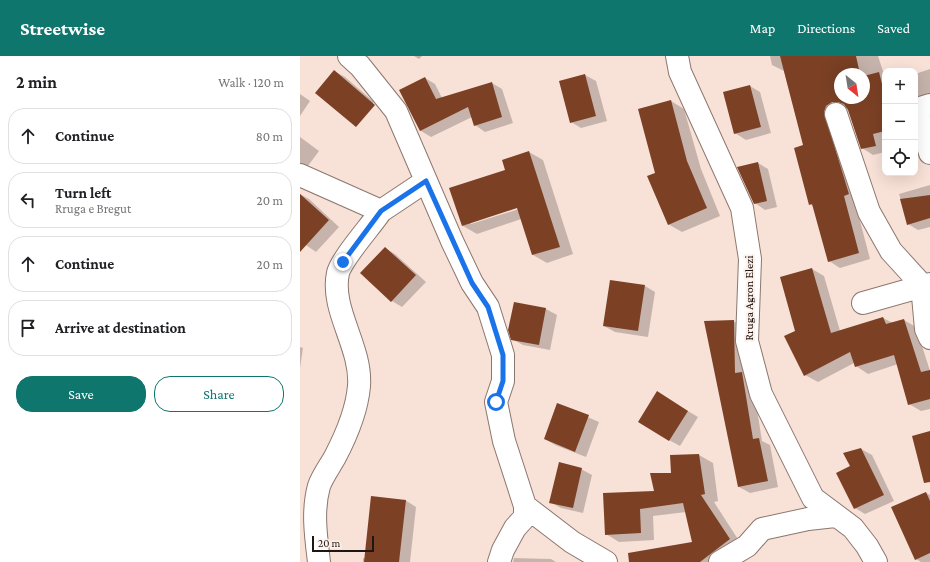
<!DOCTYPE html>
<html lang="en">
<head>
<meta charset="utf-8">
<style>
  body { margin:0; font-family:"Crimson Pro",serif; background:#f2f2f2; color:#202124 }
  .controls { position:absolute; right:12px; top:12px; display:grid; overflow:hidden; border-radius:8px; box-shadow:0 4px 16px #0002 }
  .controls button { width:36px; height:36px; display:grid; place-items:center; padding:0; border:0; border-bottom:1px solid #e0e0e0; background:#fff; color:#202124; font:20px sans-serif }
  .compass { position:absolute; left:534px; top:12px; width:36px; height:36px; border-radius:50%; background:#fff; box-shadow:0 4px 16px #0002; rotate:150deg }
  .scale { position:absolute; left:12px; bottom:10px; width:62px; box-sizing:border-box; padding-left:4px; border:2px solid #1d1612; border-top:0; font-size:11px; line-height:14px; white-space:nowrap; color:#1d1612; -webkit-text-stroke:3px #fef0ea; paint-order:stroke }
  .stop { position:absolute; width:12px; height:12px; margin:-9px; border:3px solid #1a73e8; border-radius:50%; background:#fff }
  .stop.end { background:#1a73e8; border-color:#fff; box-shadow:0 1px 4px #0008 }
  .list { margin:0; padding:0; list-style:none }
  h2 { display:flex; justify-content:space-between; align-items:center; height:52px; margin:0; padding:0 16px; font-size:17px }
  h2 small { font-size:13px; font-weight:400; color:#757577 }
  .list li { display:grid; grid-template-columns:26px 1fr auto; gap:12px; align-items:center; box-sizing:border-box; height:56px; margin:0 8px 8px; padding:0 8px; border:1px solid #e0e0e0; border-radius:16px }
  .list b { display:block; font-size:15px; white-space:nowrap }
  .list p { margin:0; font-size:13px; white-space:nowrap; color:#757577 }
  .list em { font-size:13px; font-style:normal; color:#757577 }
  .actions { display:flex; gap:8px; padding:12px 16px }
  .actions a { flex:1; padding:9px 0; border:1px solid #0f766e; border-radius:16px; text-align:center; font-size:14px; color:#0f766e }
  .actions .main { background:#0f766e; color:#fff }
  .icon { flex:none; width:22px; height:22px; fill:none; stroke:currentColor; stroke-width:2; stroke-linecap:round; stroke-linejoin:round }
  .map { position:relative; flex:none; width:630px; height:506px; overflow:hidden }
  header { display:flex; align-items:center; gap:24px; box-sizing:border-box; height:56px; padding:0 20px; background:#0f766e; color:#fff }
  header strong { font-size:19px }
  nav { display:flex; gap:22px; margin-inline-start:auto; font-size:14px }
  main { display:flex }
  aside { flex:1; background:#fff }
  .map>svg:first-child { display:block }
  .shadow { fill:#0003; fill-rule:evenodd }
  .building { fill:#7c4125 }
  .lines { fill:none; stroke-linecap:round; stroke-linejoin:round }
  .minor-casing { stroke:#8c776e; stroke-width:24 }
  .minor { stroke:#fff; stroke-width:22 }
  .route { stroke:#1a73e8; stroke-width:5 }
  .labels { text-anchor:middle; stroke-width:4; stroke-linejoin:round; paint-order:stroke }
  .street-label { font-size:12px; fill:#1d1612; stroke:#fef0ea }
</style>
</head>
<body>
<header>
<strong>Streetwise</strong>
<nav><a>Map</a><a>Directions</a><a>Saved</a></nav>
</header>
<main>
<aside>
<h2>2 min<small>Walk · 120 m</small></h2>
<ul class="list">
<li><svg class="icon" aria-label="ahead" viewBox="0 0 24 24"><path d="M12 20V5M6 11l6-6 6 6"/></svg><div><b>Continue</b></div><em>80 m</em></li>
<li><svg class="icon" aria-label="left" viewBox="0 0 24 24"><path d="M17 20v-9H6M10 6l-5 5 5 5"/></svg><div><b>Turn left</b><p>Rruga e Bregut</p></div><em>20 m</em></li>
<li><svg class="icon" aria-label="ahead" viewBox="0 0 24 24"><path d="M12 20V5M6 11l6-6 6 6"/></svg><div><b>Continue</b></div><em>20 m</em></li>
<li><svg class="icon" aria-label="arrive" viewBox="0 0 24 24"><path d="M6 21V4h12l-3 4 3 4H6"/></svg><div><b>Arrive at destination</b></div></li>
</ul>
<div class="actions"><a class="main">Save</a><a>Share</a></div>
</aside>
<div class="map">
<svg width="630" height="506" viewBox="0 0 630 506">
  <rect width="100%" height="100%" fill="#f8e1d7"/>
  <path class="shadow" d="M 114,0 L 122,0 L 119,3 Z
    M 470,0 L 578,0 L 585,21 L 585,96 L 573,99 L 562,92 L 548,52 L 544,52 L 555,146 L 570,203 L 540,212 L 529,205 L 514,151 L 510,148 L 504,90 L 484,15 L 472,9 ZM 540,18 L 564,18 L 564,42 L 540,42 Z
    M 630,13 L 630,46 L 615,55 L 615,18 Z
    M 34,15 L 45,21 L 74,46 L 54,66 Z
    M 285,19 L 296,25 L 307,65 L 281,72 L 271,66 L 260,25 Z
    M 125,22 L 135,28 L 142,42 L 192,27 L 202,33 L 213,67 L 185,76 L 175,69 L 172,61 L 131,81 L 121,75 L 101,35 Z
    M 450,30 L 460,36 L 471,77 L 446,84 L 435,77 Z
    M 0,38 L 10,45 L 0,60 Z
    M 371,45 L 384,53 L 401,113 L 420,160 L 382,176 L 368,168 L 357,118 Z
    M 0,81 L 19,95 L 5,114 L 0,111 Z
    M 229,96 L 243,104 L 273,198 L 247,207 L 233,199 L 221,163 L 177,178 L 163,170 L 206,115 ZM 221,150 L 222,152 L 171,168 L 171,166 Z
    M 458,107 L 468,113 L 477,151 L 465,154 L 455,147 Z
    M 630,129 L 630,171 L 618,174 L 608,168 L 599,138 Z
    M 0,138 L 9,143 L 39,171 L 16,196 L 0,185 Z
    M 85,192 L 95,198 L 126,226 L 102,251 L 92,245 Z
    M 512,213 L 524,220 L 540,275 L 583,262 L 593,267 L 604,264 L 616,271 L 630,315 L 630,353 L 621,355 L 609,348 L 598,308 L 568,318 L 556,310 L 554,307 L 518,326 L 505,319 L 496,275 Z
    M 345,230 L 355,236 L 348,281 L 315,276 L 304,270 Z
    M 215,247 L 246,253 L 257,259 L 250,294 L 223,289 L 212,283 Z
    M 433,265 L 444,271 L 462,385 L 470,389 L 478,431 L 450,437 L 439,431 L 405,266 Z
    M 0,291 L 3,292 L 0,312 Z
    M 368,343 L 398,361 L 380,390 L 369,384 Z
    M 258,348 L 299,366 L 286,401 L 255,389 L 245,383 Z
    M 561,393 L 572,399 L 594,445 L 565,458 L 555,452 L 552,411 Z
    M 399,399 L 413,407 L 418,445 L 414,446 L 443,491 L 423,506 L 361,506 L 393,487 L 386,456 L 353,460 L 354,484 L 319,486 L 306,478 L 355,436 L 372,418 Z
    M 281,413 L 292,419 L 283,457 L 261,452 L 250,446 Z
    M 626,437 L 630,439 L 630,506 L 621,506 L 616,503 Z
    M 105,444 L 116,451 L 110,506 L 63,506 L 63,502 L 66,502 Z
    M 214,502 L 251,503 L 256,506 L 213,506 Z"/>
  <path class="building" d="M 480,0 L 556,0 L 560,18 L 540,18 L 540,42 L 564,42 L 564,20 L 579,16 L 585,40 L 585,75 L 573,78 L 576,90 L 561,93 L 548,54 L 544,48 L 538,46 L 532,46 L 526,50 L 524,56 L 549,138 L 544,140 L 559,197 L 528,206 L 512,148 L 509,149 L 494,92 L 503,89 Z
    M 34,14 L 75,49 L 56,71 L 15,37 Z
    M 285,18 L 296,60 L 270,67 L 259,25 Z
    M 125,21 L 136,43 L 192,26 L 202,61 L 174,70 L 168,51 L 120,75 L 99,34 Z
    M 450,29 L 461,71 L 434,78 L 423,36 Z
    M 371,44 L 387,105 L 407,152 L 368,169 L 347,120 L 355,117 L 338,53 Z
    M 229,95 L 260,191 L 232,199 L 217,152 L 162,170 L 149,132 L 205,114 L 202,104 Z
    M 458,106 L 467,145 L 454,148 L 437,111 Z
    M 0,138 L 29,164 L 0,196 Z
    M 630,139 L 630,162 L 607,169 L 600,143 Z
    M 85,191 L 116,219 L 91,246 L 60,217 Z
    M 512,212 L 531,277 L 583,261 L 586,268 L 604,263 L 621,316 L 630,314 L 630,343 L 608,349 L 594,299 L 555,311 L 550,296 L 504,320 L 484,280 L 495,275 L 480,221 Z
    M 310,224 L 345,229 L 338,275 L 303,270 Z
    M 214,246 L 246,252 L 239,289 L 211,284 L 208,274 Z
    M 434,264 L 435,317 L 442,316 L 453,383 L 459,382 L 468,425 L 438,431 L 404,265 Z
    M 357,335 L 388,355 L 369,385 L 338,366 Z
    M 257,347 L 289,359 L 275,396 L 244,383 Z
    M 630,375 L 630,426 L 624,427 L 612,380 Z
    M 561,392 L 584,439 L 554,453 L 536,417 L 550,410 L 543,397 Z
    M 399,398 L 405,438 L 401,439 L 430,483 L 400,506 L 329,506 L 328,497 L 392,486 L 383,447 L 340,453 L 341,477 L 305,479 L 303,437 L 354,435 L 350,417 L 371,417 L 370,399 Z
    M 259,406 L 282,412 L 273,452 L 249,447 Z
    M 626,436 L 630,445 L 630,497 L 615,504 L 591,451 Z
    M 71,440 L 106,444 L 99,506 L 64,506 Z"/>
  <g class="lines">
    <defs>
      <path id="minor" d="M 49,0 L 60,10 L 96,55 L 152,185 L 172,227 L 188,251 L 203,299 L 203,325 L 196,346 L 204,385 L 225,450 L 272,486 L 306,506
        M 377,0 L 380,16 L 442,152 L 450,203 L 447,285 L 461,338 L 513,442 L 553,472 L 567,490 L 576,506
        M 630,49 L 617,53 L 630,97
        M 536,58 L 569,156 L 591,195 L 622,229 L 626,273 L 630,282
        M 0,119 L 81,155 L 126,125
        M 563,247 L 630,228
        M 19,506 C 16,481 12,455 19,430 C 22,421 30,410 35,401 C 46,380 57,354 59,330 C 62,291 30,254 38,217 C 42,202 71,170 81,155
        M 199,506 L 203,494 L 215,472 L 225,461 L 225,450
        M 420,506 L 447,490 L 462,473 L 508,463 L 535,460"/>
    </defs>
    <use href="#minor" class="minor-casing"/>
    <use href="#minor" class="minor"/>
  </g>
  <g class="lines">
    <path class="route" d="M 43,206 L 81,155 L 126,125 L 172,227 L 188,251 L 203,299 L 203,325 L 196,346"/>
  </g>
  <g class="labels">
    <g class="street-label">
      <text transform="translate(449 242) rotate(-90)" y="4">Rruga Agron Elezi</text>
    </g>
  </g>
</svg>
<div class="controls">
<button>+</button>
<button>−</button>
<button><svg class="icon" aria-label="locate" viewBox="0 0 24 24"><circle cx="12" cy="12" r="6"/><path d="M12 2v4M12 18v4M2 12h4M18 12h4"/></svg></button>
</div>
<svg class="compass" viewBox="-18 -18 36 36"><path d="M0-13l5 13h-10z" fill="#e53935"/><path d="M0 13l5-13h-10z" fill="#757577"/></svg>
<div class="scale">20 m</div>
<div class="stop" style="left:196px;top:346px"></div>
<div class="stop end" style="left:43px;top:206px"></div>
</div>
</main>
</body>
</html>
